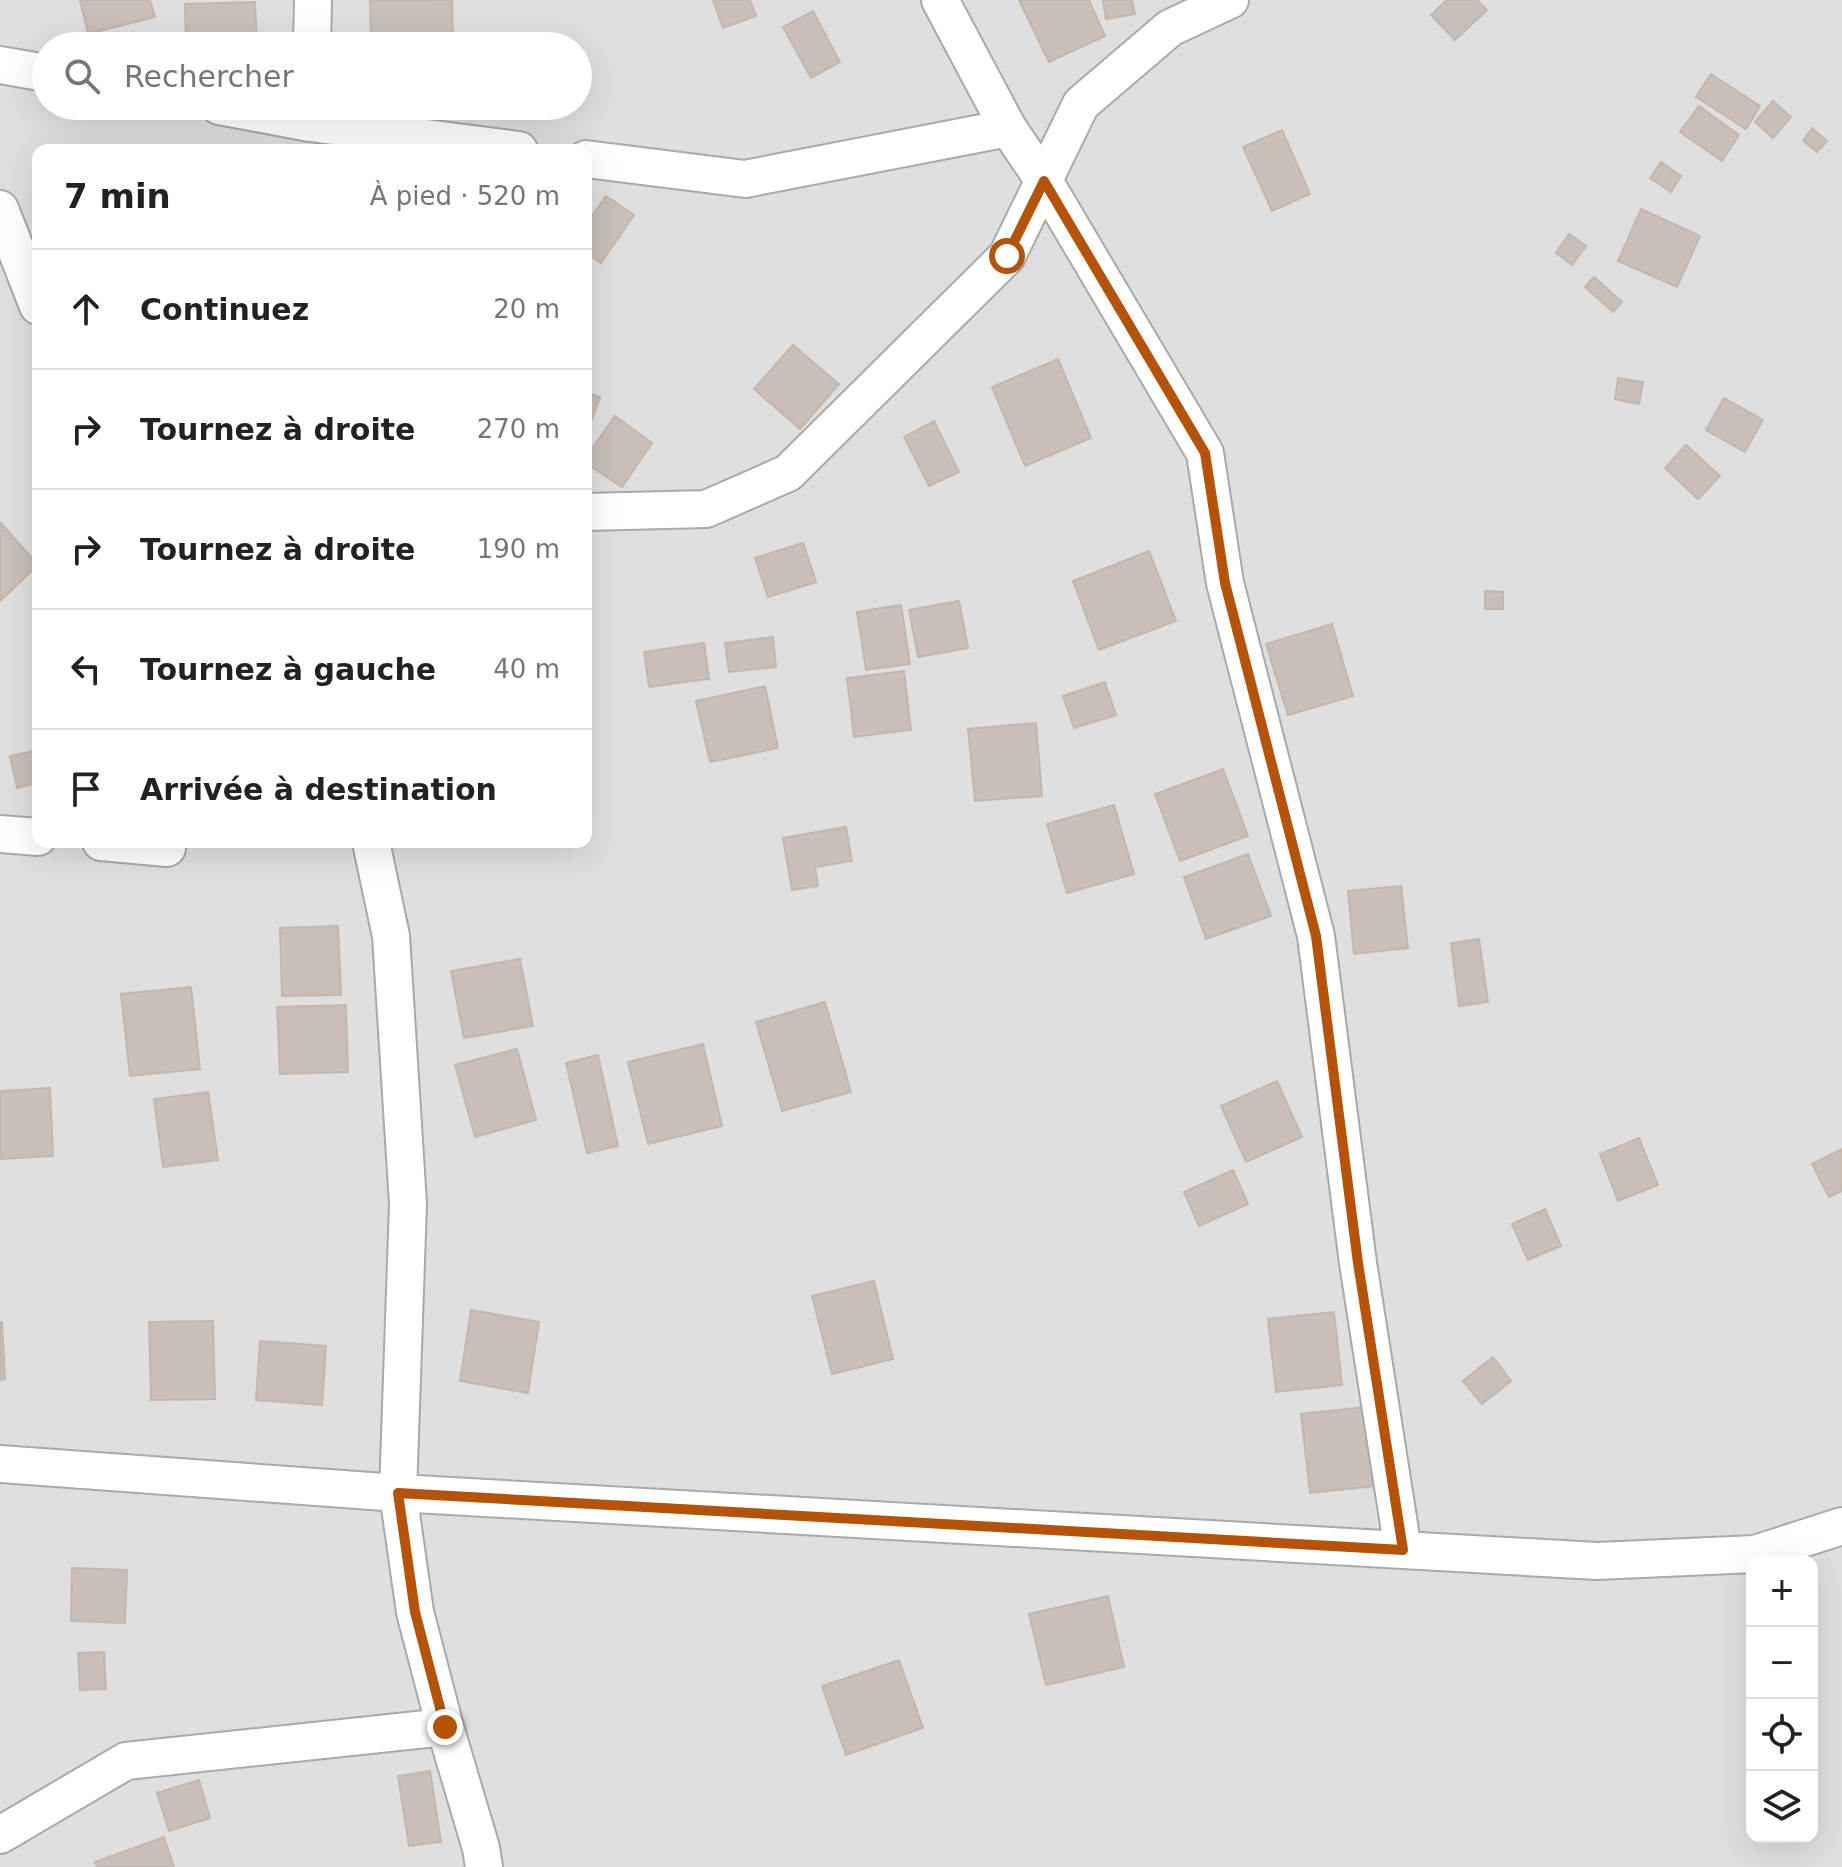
<!DOCTYPE html>
<html lang="fr">
<head>
<meta charset="utf-8">
<style>
  body { margin:0; font-family:"DejaVu Sans",sans-serif; background:#f2f2f2; color:#222 }
  .controls { position:absolute; right:24px; bottom:24px; display:grid; overflow:hidden; border-radius:16px; box-shadow:0 8px 32px #0002 }
  .controls button { width:72px; height:72px; display:grid; place-items:center; padding:0; border:0; border-bottom:2px solid #e0e0e0; background:#fff; color:#222; font:40px sans-serif }
  .stop { position:absolute; width:24px; height:24px; margin:-18px; border:6px solid #b45309; border-radius:50%; background:#fff }
  .stop.end { background:#b45309; border-color:#fff; box-shadow:0 2px 8px #0008 }
  .list { margin:0; padding:0; list-style:none }
  h2 { display:flex; justify-content:space-between; align-items:center; height:104px; margin:0; padding:0 32px; font-size:34px }
  h2 small { font-size:26px; font-weight:400; color:#767676 }
  .list li { display:grid; grid-template-columns:52px 1fr auto; gap:24px; align-items:center; box-sizing:border-box; height:120px; padding:0 32px; border-top:2px solid #e0e0e0 }
  .list b { display:block; font-size:30px; white-space:nowrap }
  .list em { font-size:26px; font-style:normal; color:#767676 }
  .icon { flex:none; width:44px; height:44px; fill:none; stroke:currentColor; stroke-width:2; stroke-linecap:round; stroke-linejoin:round }
  .map { position:relative; flex:none; width:1842px; height:1867px; overflow:hidden }
  .search { position:absolute; background:#fff; box-shadow:0 8px 32px #0002; left:32px; top:32px; width:560px; height:88px; display:flex; align-items:center; gap:20px; box-sizing:border-box; padding:0 28px; border-radius:44px; color:#767676; font-size:30px }
  .panel { position:absolute; background:#fff; box-shadow:0 8px 32px #0002; left:32px; top:144px; width:560px; height:704px; border-radius:16px }
  .map>svg:first-child { display:block }
  .residential { fill:#e0dfdf; fill-rule:evenodd }
  .building { fill:#c7bfb8; stroke:#c4b6ab; stroke-width:2 }
  .lines { fill:none; stroke-linecap:round; stroke-linejoin:round }
  .minor-casing { stroke:#a9a9a9; stroke-width:40 }
  .minor { stroke:#fff; stroke-width:36 }
  .route { stroke:#b45309; stroke-width:10 }
</style>
</head>
<body>
<div class="map">
<svg width="1842" height="1867" viewBox="0 0 1842 1867">
  <rect width="100%" height="100%" fill="#f2efe9"/>
  <path class="residential" d="M 0,0 L 1842,0 L 1842,1867 L 0,1867 ZM 46,46 L 578,46 L 578,106 L 46,106 ZM 38,150 L 586,150 L 586,842 L 38,842 ZM 1752,1561 L 1812,1561 L 1812,1837 L 1752,1837 Z"/>
  <path class="building" d="M 80,0 L 150,0 L 155,17 L 88,34 Z
    M 452,0 L 453,46 L 371,46 L 370,1 Z
    M 713,0 L 750,0 L 756,16 L 723,28 Z
    M 1019,0 L 1089,0 L 1105,36 L 1049,62 Z
    M 1103,0 L 1132,0 L 1135,14 L 1106,19 Z
    M 1447,0 L 1477,0 L 1487,10 L 1455,40 L 1431,15 Z
    M 255,2 L 257,46 L 186,46 L 185,4 Z
    M 813,11 L 840,62 L 811,78 L 783,27 Z
    M 1711,74 L 1760,106 L 1746,129 L 1696,97 Z
    M 1773,101 L 1791,117 L 1773,138 L 1755,122 Z
    M 1699,106 L 1739,135 L 1722,161 L 1680,132 Z
    M 1812,128 L 1827,141 L 1817,152 L 1803,141 Z
    M 1282,130 L 1310,194 L 1272,211 L 1243,147 Z
    M 1661,162 L 1681,176 L 1671,192 L 1650,178 Z
    M 606,196 L 634,215 L 601,263 L 586,253 L 586,225 Z
    M 1641,209 L 1700,236 L 1677,287 L 1618,261 Z
    M 1569,234 L 1586,246 L 1572,265 L 1556,253 Z
    M 1594,277 L 1622,302 L 1613,312 L 1585,287 Z
    M 793,345 L 839,384 L 800,429 L 754,389 Z
    M 1058,359 L 1091,438 L 1025,466 L 992,387 Z
    M 1618,378 L 1643,382 L 1639,404 L 1615,399 Z
    M 586,392 L 600,397 L 586,435 Z
    M 1724,398 L 1763,420 L 1745,452 L 1706,430 Z
    M 615,416 L 652,443 L 622,487 L 586,463 L 586,457 Z
    M 934,421 L 959,472 L 929,486 L 904,437 Z
    M 1686,445 L 1720,476 L 1698,499 L 1665,468 Z
    M 0,522 L 38,565 L 0,601 Z
    M 803,543 L 816,582 L 768,597 L 755,558 Z
    M 1149,551 L 1176,621 L 1099,650 L 1073,581 Z
    M 1485,591 L 1503,592 L 1503,609 L 1485,609 Z
    M 959,601 L 968,648 L 918,657 L 909,610 Z
    M 901,605 L 910,664 L 866,670 L 857,612 Z
    M 1332,624 L 1353,696 L 1288,715 L 1266,644 Z
    M 773,637 L 776,667 L 729,672 L 725,643 Z
    M 704,643 L 709,679 L 649,687 L 644,652 Z
    M 904,671 L 911,730 L 854,737 L 847,678 Z
    M 1105,682 L 1116,715 L 1074,728 L 1063,696 Z
    M 765,686 L 778,748 L 710,762 L 696,701 Z
    M 1036,723 L 1042,796 L 975,801 L 968,729 Z
    M 38,750 L 38,783 L 17,788 L 10,756 Z
    M 1223,769 L 1248,836 L 1180,861 L 1155,794 Z
    M 1114,805 L 1134,874 L 1067,893 L 1047,824 Z
    M 846,827 L 852,861 L 815,867 L 818,886 L 792,890 L 783,838 Z
    M 1248,854 L 1271,916 L 1206,939 L 1184,877 Z
    M 1401,886 L 1408,948 L 1354,954 L 1348,891 Z
    M 338,926 L 341,995 L 282,996 L 280,928 Z
    M 1479,939 L 1488,1002 L 1459,1006 L 1451,943 Z
    M 520,959 L 533,1026 L 464,1038 L 451,971 Z
    M 191,987 L 200,1069 L 130,1076 L 121,994 Z
    M 825,1002 L 851,1092 L 782,1111 L 756,1022 Z
    M 346,1005 L 348,1072 L 280,1074 L 277,1007 Z
    M 703,1044 L 722,1126 L 648,1144 L 628,1062 Z
    M 517,1049 L 536,1120 L 475,1137 L 455,1065 Z
    M 598,1055 L 618,1146 L 587,1153 L 566,1063 Z
    M 1277,1081 L 1302,1137 L 1246,1162 L 1221,1106 Z
    M 50,1088 L 53,1156 L 0,1159 L 0,1091 Z
    M 208,1092 L 218,1160 L 163,1167 L 154,1099 Z
    M 1639,1138 L 1658,1185 L 1618,1201 L 1600,1154 Z
    M 1842,1149 L 1842,1191 L 1829,1197 L 1812,1164 Z
    M 1233,1170 L 1248,1204 L 1199,1226 L 1184,1192 Z
    M 1545,1209 L 1561,1246 L 1528,1260 L 1512,1224 Z
    M 874,1281 L 893,1359 L 832,1374 L 812,1296 Z
    M 471,1310 L 539,1322 L 528,1393 L 460,1381 Z
    M 1334,1312 L 1342,1385 L 1276,1392 L 1268,1319 Z
    M 213,1321 L 215,1399 L 151,1400 L 149,1322 Z
    M 0,1322 L 2,1322 L 5,1379 L 0,1380 Z
    M 260,1341 L 326,1346 L 322,1405 L 256,1400 Z
    M 1493,1357 L 1511,1381 L 1482,1404 L 1463,1381 Z
    M 1365,1407 L 1374,1486 L 1310,1493 L 1301,1414 Z
    M 72,1568 L 127,1570 L 125,1623 L 71,1621 Z
    M 1108,1596 L 1124,1667 L 1046,1685 L 1029,1614 Z
    M 104,1652 L 106,1689 L 80,1690 L 78,1653 Z
    M 899,1660 L 923,1728 L 846,1755 L 822,1686 Z
    M 430,1771 L 441,1842 L 409,1846 L 398,1776 Z
    M 199,1780 L 210,1818 L 169,1831 L 157,1793 Z
    M 164,1837 L 174,1867 L 97,1867 L 95,1862 Z"/>
  <g class="lines">
    <defs>
      <path id="minor" d="M 940,0 L 1008,128 L 1044,181 L 1205,453 L 1225,583 L 1316,936 L 1358,1263 L 1403,1550
        M 312,46 L 313,0
        M 0,65 L 46,73
        M 219,106 L 310,123 L 519,150
        M 586,159 L 745,179 L 1008,128
        M 0,209 L 38,306
        M 586,512 L 706,509 L 788,473 L 1007,256 L 1081,104 L 1170,28 L 1230,0
        M 0,834 L 38,837
        M 101,842 L 167,848
        M 371,842 L 391,936 L 408,1204 L 398,1493 L 415,1612 L 445,1727 L 481,1848 L 484,1867
        M 0,1464 L 398,1493 L 1597,1561 L 1755,1554 L 1842,1526
        M 0,1835 L 126,1761 L 445,1727"/>
    </defs>
    <use href="#minor" class="minor-casing"/>
    <use href="#minor" class="minor"/>
  </g>
  <g class="lines">
    <path class="route" d="M 445,1727 L 415,1612 L 398,1493 L 1403,1550 L 1358,1263 L 1316,936 L 1225,583 L 1205,453 L 1044,181 L 1007,256"/>
  </g>
</svg>
<div class="controls">
<button>+</button>
<button>−</button>
<button><svg class="icon" aria-label="locate" viewBox="0 0 24 24"><circle cx="12" cy="12" r="6"/><path d="M12 2v4M12 18v4M2 12h4M18 12h4"/></svg></button>
<button><svg class="icon" aria-label="layers" viewBox="0 0 24 24"><path d="M12 4l9 5-9 5-9-5zM3 14l9 5 9-5"/></svg></button>
</div>
<div class="stop" style="left:1007px;top:256px"></div>
<div class="stop end" style="left:445px;top:1727px"></div>
<div class="search"><svg class="icon" aria-label="search" viewBox="0 0 24 24"><circle cx="10" cy="10" r="6"/><path d="M15 15l6 6"/></svg>Rechercher</div>
<section class="panel">
<h2>7 min<small>À pied · 520 m</small></h2>
<ul class="list">
<li><svg class="icon" aria-label="ahead" viewBox="0 0 24 24"><path d="M12 20V5M6 11l6-6 6 6"/></svg><div><b>Continuez</b></div><em>20 m</em></li>
<li><svg class="icon" aria-label="right" viewBox="0 0 24 24"><path d="M7 20v-9h11M14 6l5 5-5 5"/></svg><div><b>Tournez à droite</b></div><em>270 m</em></li>
<li><svg class="icon" aria-label="right" viewBox="0 0 24 24"><path d="M7 20v-9h11M14 6l5 5-5 5"/></svg><div><b>Tournez à droite</b></div><em>190 m</em></li>
<li><svg class="icon" aria-label="left" viewBox="0 0 24 24"><path d="M17 20v-9H6M10 6l-5 5 5 5"/></svg><div><b>Tournez à gauche</b></div><em>40 m</em></li>
<li><svg class="icon" aria-label="arrive" viewBox="0 0 24 24"><path d="M6 21V4h12l-3 4 3 4H6"/></svg><div><b>Arrivée à destination</b></div></li>
</ul>
</section>
</div>
</body>
</html>
